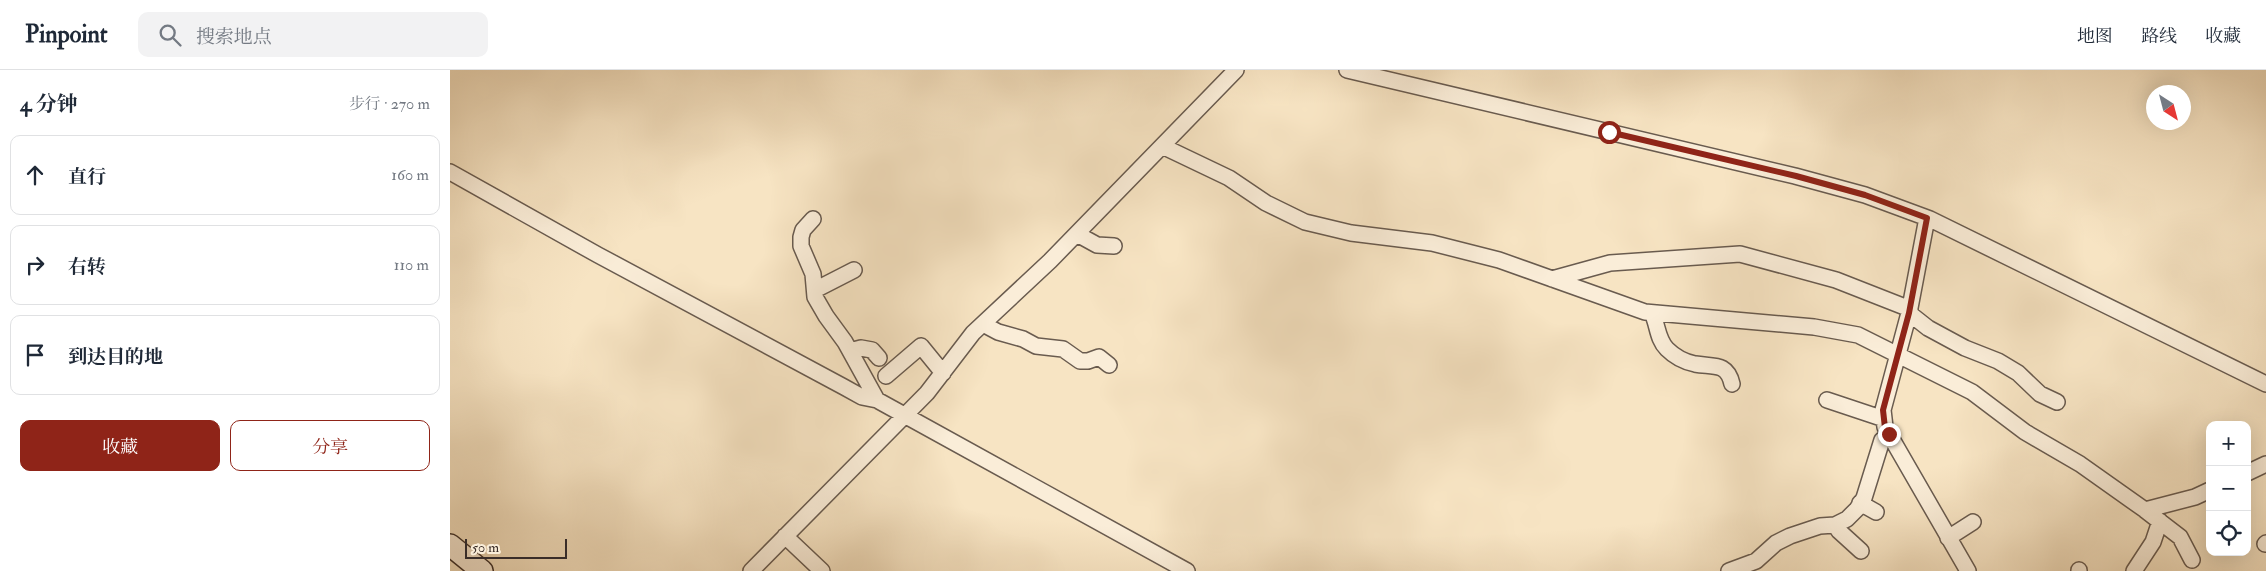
<!DOCTYPE html>
<html lang="zh">
<head>
<meta charset="utf-8">
<style>
  body { margin:0; font-family:"IM FELL Double Pica","Noto Serif SC",serif; background:#f2f2f3; color:#1f2937 }
  .controls { position:absolute; right:15px; bottom:15px; display:grid; overflow:hidden; border-radius:10px; box-shadow:0 5px 20px #0002 }
  .controls button { width:45px; height:45px; display:grid; place-items:center; padding:0; border:0; border-bottom:1px solid #e0e1e3; background:#fff; color:#1f2937; font:25px sans-serif }
  .compass { position:absolute; left:1696px; top:15px; width:45px; height:45px; border-radius:50%; background:#fff; box-shadow:0 5px 20px #0002; rotate:144deg }
  .scale { position:absolute; left:15px; bottom:12px; width:102px; box-sizing:border-box; padding-left:5px; border:2px solid #3a2d28; border-top:0; font-size:14px; line-height:18px; white-space:nowrap; color:#3a2d28; -webkit-text-stroke:4px #faedd8; paint-order:stroke }
  .stop { position:absolute; width:15px; height:15px; margin:-11px; border:4px solid #8f2418; border-radius:50%; background:#fff }
  .stop.end { background:#8f2418; border-color:#fff; box-shadow:0 1px 5px #0008 }
  .list { margin:0; padding:0; list-style:none }
  h2 { display:flex; justify-content:space-between; align-items:center; height:65px; margin:0; padding:0 20px; font-size:21px }
  h2 small { font-size:16px; font-weight:400; color:#747a83 }
  .list li { display:grid; grid-template-columns:32px 1fr auto; gap:15px; align-items:center; box-sizing:border-box; height:80px; margin:0 10px 10px; padding:0 10px; border:1px solid #e0e1e3; border-radius:10px }
  .list b { display:block; font-size:19px; white-space:nowrap }
  .list em { font-size:16px; font-style:normal; color:#747a83 }
  .actions { display:flex; gap:10px; padding:15px 20px }
  .actions a { flex:1; padding:11px 0; border:1px solid #8f2418; border-radius:10px; text-align:center; font-size:18px; color:#8f2418 }
  .actions .main { background:#8f2418; color:#fff }
  .icon { flex:none; width:28px; height:28px; fill:none; stroke:currentColor; stroke-width:2; stroke-linecap:round; stroke-linejoin:round }
  .map { position:relative; flex:none; width:1816px; height:501px; overflow:hidden }
  header { display:flex; align-items:center; gap:30px; box-sizing:border-box; height:70px; padding:0 25px; background:#fff; border-bottom:1px solid #e0e1e3 }
  header strong { font-size:24px }
  nav { display:flex; gap:28px; margin-inline-start:auto; font-size:18px }
  .search { width:350px; height:45px; background:#f2f2f3; display:flex; align-items:center; gap:12px; box-sizing:border-box; padding:0 18px; border-radius:10px; color:#747a83; font-size:19px }
  main { display:flex }
  aside { flex:1; background:#fff }
  .map>svg:first-child { display:block }
  .lines { fill:none; stroke-linecap:round; stroke-linejoin:round }
  .street-casing { stroke:#695b4f; stroke-width:18 }
  .secondary-casing { stroke:#3a2d28; stroke-width:24 }
  .street { stroke:#faedd8; stroke-width:15 }
  .secondary { stroke:#faedd8; stroke-width:21 }
  .route { stroke:#8f2418; stroke-width:6 }
</style>
</head>
<body>
<header>
<strong>Pinpoint</strong>
<div class="search"><svg class="icon" aria-label="search" viewBox="0 0 24 24"><circle cx="10" cy="10" r="6"/><path d="M15 15l6 6"/></svg>搜索地点</div>
<nav><a>地图</a><a>路线</a><a>收藏</a></nav>
</header>
<main>
<aside>
<h2>4 分钟<small>步行 · 270 m</small></h2>
<ul class="list">
<li><svg class="icon" aria-label="ahead" viewBox="0 0 24 24"><path d="M12 20V5M6 11l6-6 6 6"/></svg><div><b>直行</b></div><em>160 m</em></li>
<li><svg class="icon" aria-label="right" viewBox="0 0 24 24"><path d="M7 20v-9h11M14 6l5 5-5 5"/></svg><div><b>右转</b></div><em>110 m</em></li>
<li><svg class="icon" aria-label="arrive" viewBox="0 0 24 24"><path d="M6 21V4h12l-3 4 3 4H6"/></svg><div><b>到达目的地</b></div></li>
</ul>
<div class="actions"><a class="main">收藏</a><a>分享</a></div>
</aside>
<div class="map">
<svg width="1816" height="501" viewBox="0 0 1816 501">
  <rect width="100%" height="100%" fill="#f7e4c3"/>
  <filter id="stains"><feTurbulence type="fractalNoise" baseFrequency=".004" numOctaves="4"/><feColorMatrix values="0 0 0 0 .2 0 0 0 0 .09 0 0 0 0 .02 0 0 0 .5 -.17"/></filter>
  <radialGradient id="worn" r=".72"><stop offset=".6" stop-color="#630" stop-opacity="0"/><stop offset="1" stop-color="#630" stop-opacity=".3"/></radialGradient>
  <g class="lines">
    <defs>
      <path id="street" d="M 897,0 L 1345,106 L 1415,125 L 1480,149 L 1816,314
        M 712,76 L 779,108 L 816,133 L 855,152 L 901,163 L 982,173 L 1049,190 L 1195,242 L 1364,257 L 1408,265 L 1522,322 L 1575,362 L 1630,394 L 1695,440 L 1745,427 L 1760,420
        M 0,102 L 148,185 L 394,317 L 412,327 L 427,330 L 737,501
        M 1477,148 L 1459,243 L 1433,340 L 1435,357 L 1518,501
        M 363,149 L 353,160 L 351,167 L 351,176 L 363,204 L 365,227 L 376,246 L 395,272 L 427,330
        M 627,164 L 647,175 L 664,176
        M 1102,209 L 1160,193 L 1290,184 L 1386,210 L 1460,239
        M 365,220 L 404,200
        M 1202,243 C 1208,255 1207,269 1217,279 C 1224,286 1235,292 1245,294 C 1263,297 1277,292 1282,314
        M 1459,243 L 1478,258 L 1515,278 L 1548,291 L 1568,303 L 1590,324 L 1607,332
        M 533,254 L 548,262 L 573,269 L 586,276 L 613,279 L 630,291 L 638,291 L 649,287 L 659,295
        M 400,281 L 411,278 L 422,280 L 429,288
        M 436,306 L 471,276 L 493,303
        M 1377,330 L 1434,349
        M 1797,403 L 1816,394
        M 1410,433 L 1426,442
        M 1695,440 L 1730,467 L 1742,490
        M 1385,455 L 1389,461 L 1411,481
        M 335,466 L 372,501
        M 1498,468 L 1523,452
        M 1815,474 L 1816,473
        M 301,501 L 477,323 L 523,263 L 600,191 L 786,0
        M 1279,501 L 1306,491 L 1326,473 L 1340,466 L 1370,456 L 1385,455 L 1397,449 L 1407,439 L 1414,428 L 1432,370 L 1439,365
        M 1629,501 L 1629,500
        M 1684,501 L 1703,472 L 1710,451"/>
      <path id="secondary" d="M 0,475 L 32,501"/>
    </defs>
    <use href="#street" class="street-casing"/>
    <use href="#secondary" class="secondary-casing"/>
    <use href="#street" class="street"/>
    <use href="#secondary" class="secondary"/>
  </g>
  <g class="lines">
    <path class="route" d="M 1159,62 L 1346,106 L 1415,125 L 1477,148 L 1459,243 L 1433,340 L 1435,358 L 1439,364"/>
  </g>
  <rect width="100%" height="100%" filter="url(#stains)"/>
  <rect width="100%" height="100%" fill="url(#worn)"/>
</svg>
<div class="controls">
<button>+</button>
<button>−</button>
<button><svg class="icon" aria-label="locate" viewBox="0 0 24 24"><circle cx="12" cy="12" r="6"/><path d="M12 2v4M12 18v4M2 12h4M18 12h4"/></svg></button>
</div>
<svg class="compass" viewBox="-18 -18 36 36"><path d="M0-13l5 13h-10z" fill="#e53935"/><path d="M0 13l5-13h-10z" fill="#747a83"/></svg>
<div class="scale">50 m</div>
<div class="stop" style="left:1159px;top:62px"></div>
<div class="stop end" style="left:1439px;top:364px"></div>
</div>
</main>
</body>
</html>
